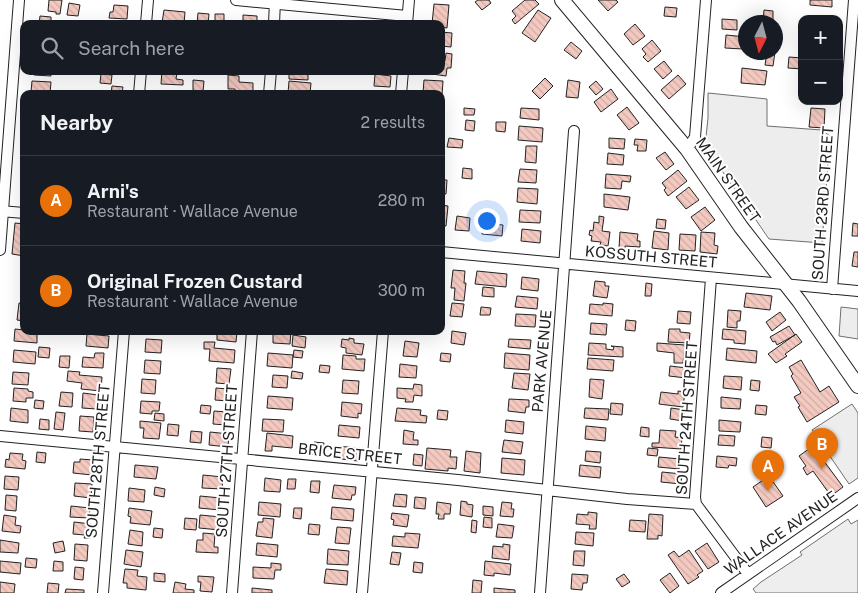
<!DOCTYPE html>
<html lang="en">
<head>
<meta charset="utf-8">
<style>
  body { margin:0; font-family:"Public Sans",sans-serif; background:#20242c; color:#f1f3f6 }
  .controls { position:absolute; right:15px; top:15px; display:grid; overflow:hidden; border-radius:10px; box-shadow:0 5px 20px #0002 }
  .controls button { width:45px; height:45px; display:grid; place-items:center; padding:0; border:0; border-bottom:1px solid #363941; background:#171b24; color:#f1f3f6; font:25px sans-serif }
  .compass { position:absolute; left:738px; top:15px; width:45px; height:45px; border-radius:50%; background:#171b24; box-shadow:0 5px 20px #0002; rotate:186deg }
  .you { position:absolute; left:486px; top:220px; width:18px; height:18px; margin:-12px; border:4px solid #fff; border-radius:50%; background:#1a73e8; box-shadow:0 0 0 8px #1a73e833 }
  .badge { display:grid; place-items:center; width:32px; height:32px; border-radius:50%; background:#1a73e8; color:#fff; font-size:16px; font-weight:700 }
  .pin { position:absolute; translate:-50% -41px; filter:drop-shadow(0 1px 2px #0008) }
  .pin::after { content:''; position:absolute; top:26px; width:18px; height:15px; background:inherit; clip-path:polygon(0 0,100% 0,50% 100%) }
  .list { margin:0; padding:0; list-style:none }
  h2 { display:flex; justify-content:space-between; align-items:center; height:65px; margin:0; padding:0 20px; font-size:21px }
  h2 small { font-size:16px; font-weight:400; color:#9ea1a6 }
  .list li { display:grid; grid-template-columns:32px 1fr auto; gap:15px; align-items:center; box-sizing:border-box; height:90px; padding:0 20px; border-top:1px solid #363941 }
  .list b { display:block; font-size:19px; white-space:nowrap }
  .list p { margin:0; font-size:16px; white-space:nowrap; color:#9ea1a6 }
  .list em { font-size:16px; font-style:normal; color:#9ea1a6 }
  .icon { flex:none; width:28px; height:28px; fill:none; stroke:currentColor; stroke-width:2; stroke-linecap:round; stroke-linejoin:round }
  .map { position:relative; flex:none; width:858px; height:593px; overflow:hidden }
  .search { position:absolute; background:#171b24; box-shadow:0 5px 20px #0002; left:20px; top:20px; width:425px; height:55px; display:flex; align-items:center; gap:12px; box-sizing:border-box; padding:0 18px; border-radius:10px; color:#9ea1a6; font-size:19px }
  .panel { position:absolute; background:#171b24; box-shadow:0 5px 20px #0002; left:20px; top:90px; width:425px; height:245px; border-radius:10px }
  .map>svg:first-child { display:block }
  .green { fill:#eee; stroke:#6f6f6f }
  .parking { fill:#ededed; stroke:#6f6f6f }
  .building { fill:url(#building-back-hatch); stroke:#222 }
  .lines { fill:none; stroke-linecap:round; stroke-linejoin:round }
  .minor-casing { stroke:#222; stroke-width:12 }
  .major-casing { stroke:#222; stroke-width:16 }
  .minor { stroke:#fff; stroke-width:10 }
  .major { stroke:#fff; stroke-width:14 }
  .labels { text-anchor:middle; stroke-width:4; stroke-linejoin:round; paint-order:stroke }
  .street-label { font-size:15px; fill:#222; stroke:#fff }
</style>
</head>
<body>
<div class="map">
<svg width="858" height="593" viewBox="0 0 858 593">
  <defs>
    <pattern id="building-back-hatch" width="6" height="6" patternUnits="userSpaceOnUse" patternTransform="scale(1.25)"><rect width="6" height="6" fill="#f3c9c0"/><path d="M-1 5l2 2M0 0l6 6M5-1l2 2" fill="none" stroke="#d0aca5"/></pattern>
  </defs>
  <rect width="100%" height="100%" fill="#fff"/>
  <path class="green" d="M 848,519 L 851,524 L 858,520 L 858,593 L 756,593 L 753,589 L 761,582 L 802,555 L 800,552 Z"/>
  <path class="parking" d="M 708,93 L 767,99 L 767,126 L 822,130 L 830,136 L 822,243 L 769,239 L 705,146 L 708,118 Z
    M 841,307 L 858,309 L 858,339 L 839,336 Z
    M 852,404 L 858,413 L 858,478 L 849,484 L 812,430 Z"/>
  <path class="building" d="M 49,0 L 62,0 L 60,14 L 56,14 L 56,12 L 48,11 Z
    M 478,0 L 489,0 L 491,3 L 482,10 L 475,2 Z
    M 525,0 L 535,0 L 539,4 L 515,24 L 512,20 L 516,16 L 512,11 Z
    M 598,0 L 616,0 L 618,2 L 608,11 Z
    M 810,0 L 832,0 L 832,7 L 810,5 Z
    M 69,3 L 80,5 L 78,16 L 67,15 Z
    M 434,4 L 449,5 L 447,28 L 441,27 L 441,24 L 432,24 Z
    M 114,5 L 128,6 L 127,19 L 109,18 L 110,12 L 113,12 Z
    M 665,7 L 677,8 L 676,17 L 664,16 Z
    M 164,10 L 185,12 L 184,24 L 162,23 Z
    M 538,10 L 551,18 L 535,42 L 522,33 Z
    M 764,10 L 773,11 L 773,22 L 763,22 Z
    M 198,13 L 209,14 L 208,24 L 197,24 Z
    M 215,14 L 224,14 L 224,23 L 215,22 Z
    M 243,15 L 257,16 L 257,24 L 243,24 Z
    M 40,16 L 51,17 L 51,24 L 39,24 Z
    M 722,19 L 737,20 L 737,30 L 722,29 Z
    M 635,24 L 645,36 L 633,45 L 624,34 Z
    M 441,32 L 452,33 L 451,47 L 441,46 Z
    M 726,35 L 746,37 L 743,49 L 725,48 Z
    M 652,40 L 661,51 L 648,62 L 643,57 L 646,54 L 642,49 Z
    M 571,42 L 582,51 L 576,59 L 564,50 Z
    M 767,52 L 775,52 L 773,66 L 765,65 Z
    M 446,53 L 452,54 L 451,68 L 447,68 L 446,76 L 425,73 L 425,71 L 441,71 L 441,60 L 445,61 Z
    M 789,57 L 802,58 L 802,69 L 788,68 Z
    M 664,61 L 672,71 L 663,79 L 654,69 Z
    M 742,68 L 767,71 L 765,85 L 741,83 Z
    M 34,71 L 51,71 L 51,76 L 34,75 Z
    M 162,71 L 177,72 L 176,79 L 183,80 L 183,85 L 161,84 Z
    M 289,71 L 308,71 L 308,80 L 289,79 Z
    M 101,74 L 112,75 L 111,84 L 100,83 Z
    M 375,74 L 391,76 L 390,87 L 374,86 Z
    M 228,75 L 239,76 L 239,82 L 253,83 L 253,94 L 235,93 L 235,89 L 228,89 Z
    M 678,75 L 686,84 L 669,99 L 661,90 Z
    M 545,78 L 553,86 L 540,99 L 532,91 Z
    M 193,80 L 204,81 L 203,92 L 193,91 Z
    M 424,80 L 443,81 L 442,95 L 423,93 Z
    M 568,80 L 580,82 L 578,98 L 566,97 Z
    M 32,81 L 51,82 L 50,94 L 31,92 Z
    M 289,81 L 311,83 L 310,94 L 288,93 Z
    M 596,81 L 603,89 L 596,95 L 589,87 Z
    M 112,86 L 123,87 L 122,93 L 125,94 L 111,94 Z
    M 611,89 L 618,99 L 601,112 L 594,102 Z
    M 627,107 L 639,123 L 629,130 L 617,115 Z
    M 464,108 L 475,109 L 474,115 L 464,115 Z
    M 521,108 L 539,109 L 539,120 L 520,118 Z
    M 811,108 L 825,109 L 824,128 L 809,127 Z
    M 466,120 L 475,121 L 474,131 L 465,130 Z
    M 496,122 L 506,122 L 505,132 L 496,131 Z
    M 519,126 L 543,128 L 542,142 L 518,140 Z
    M 449,138 L 463,140 L 462,148 L 447,147 Z
    M 609,138 L 625,139 L 624,149 L 609,148 Z
    M 635,139 L 647,140 L 646,151 L 637,151 L 638,145 L 634,145 Z
    M 526,146 L 537,146 L 536,163 L 525,162 Z
    M 665,152 L 674,164 L 666,170 L 656,158 Z
    M 608,153 L 624,155 L 623,165 L 607,164 Z
    M 463,168 L 472,169 L 472,179 L 462,178 Z
    M 520,169 L 537,170 L 536,183 L 518,182 Z
    M 678,170 L 687,181 L 668,196 L 664,190 L 666,188 L 662,183 Z
    M 606,174 L 631,176 L 630,182 L 622,181 L 621,189 L 605,188 Z
    M 441,180 L 447,180 L 446,194 L 441,194 Z
    M 689,187 L 699,200 L 686,209 L 676,197 Z
    M 518,188 L 538,189 L 537,204 L 517,202 Z
    M 604,194 L 630,197 L 628,210 L 604,207 Z
    M 441,205 L 448,206 L 446,226 L 441,226 Z
    M 705,207 L 715,220 L 701,231 L 691,217 Z
    M 520,210 L 541,211 L 540,223 L 519,222 Z
    M 457,216 L 470,218 L 469,231 L 455,230 Z
    M 599,216 L 604,217 L 602,231 L 610,232 L 608,246 L 600,245 L 601,242 L 591,241 L 592,236 L 589,235 L 590,230 L 593,231 L 594,222 L 599,223 Z
    M 657,219 L 666,220 L 665,229 L 656,228 Z
    M 15,223 L 24,224 L 24,256 L 12,254 Z
    M 483,223 L 503,225 L 502,236 L 482,234 Z
    M 853,223 L 858,224 L 858,236 L 852,236 Z
    M 522,229 L 541,231 L 540,243 L 521,241 Z
    M 654,231 L 669,233 L 668,250 L 652,248 Z
    M 620,232 L 638,234 L 637,241 L 640,241 L 640,247 L 625,246 L 625,249 L 619,248 Z
    M 701,232 L 715,233 L 714,245 L 718,246 L 717,254 L 700,252 Z
    M 680,234 L 696,235 L 695,251 L 679,250 Z
    M 854,252 L 858,252 L 858,267 L 852,266 Z
    M 453,270 L 465,271 L 464,283 L 466,283 L 464,301 L 454,300 L 455,288 L 451,288 Z
    M 477,271 L 507,274 L 506,287 L 475,284 Z
    M 522,277 L 539,279 L 538,291 L 521,289 Z
    M 595,281 L 605,282 L 605,286 L 609,286 L 607,298 L 593,296 Z
    M 646,283 L 652,284 L 651,296 L 645,296 Z
    M 483,287 L 494,288 L 494,297 L 482,296 Z
    M 746,293 L 772,296 L 770,310 L 744,307 Z
    M 517,296 L 538,298 L 537,309 L 515,307 Z
    M 19,303 L 24,303 L 24,321 L 17,320 Z
    M 452,303 L 464,304 L 462,317 L 450,316 Z
    M 603,303 L 613,304 L 612,316 L 589,314 L 590,304 L 603,305 Z
    M 481,307 L 491,308 L 490,315 L 480,315 Z
    M 728,310 L 741,311 L 740,321 L 737,321 L 737,328 L 727,327 Z
    M 678,311 L 691,312 L 690,324 L 677,323 Z
    M 780,312 L 786,320 L 772,331 L 766,322 Z
    M 516,314 L 536,315 L 535,327 L 515,326 Z
    M 626,320 L 636,321 L 635,331 L 625,330 Z
    M 591,323 L 607,324 L 606,335 L 590,334 Z
    M 789,326 L 795,335 L 777,345 L 775,341 L 773,342 L 770,337 Z
    M 15,329 L 24,330 L 24,331 L 37,331 L 37,343 L 14,341 Z
    M 669,329 L 680,329 L 680,332 L 690,333 L 689,343 L 668,342 Z
    M 723,329 L 746,331 L 745,344 L 734,343 L 734,340 L 722,339 Z
    M 217,331 L 237,331 L 236,342 L 217,340 Z
    M 275,331 L 291,331 L 290,344 L 273,343 L 273,334 L 275,334 Z
    M 452,331 L 466,333 L 464,345 L 451,343 Z
    M 87,334 L 109,336 L 108,348 L 86,346 Z
    M 796,334 L 802,342 L 785,354 L 787,356 L 776,363 L 768,354 Z
    M 293,335 L 306,337 L 305,348 L 292,346 Z
    M 349,338 L 354,339 L 354,343 L 364,344 L 362,355 L 346,353 L 346,348 L 341,347 L 342,339 L 349,340 Z
    M 146,339 L 162,340 L 161,353 L 145,352 Z
    M 509,339 L 531,340 L 530,349 L 508,347 Z
    M 405,341 L 419,343 L 417,357 L 403,356 Z
    M 204,342 L 215,342 L 214,348 L 235,350 L 234,363 L 209,361 L 210,349 L 204,349 Z
    M 589,343 L 606,344 L 606,349 L 613,350 L 614,347 L 611,346 L 623,347 L 623,357 L 588,355 Z
    M 657,343 L 685,345 L 683,363 L 674,363 L 674,353 L 657,351 Z
    M 39,347 L 50,348 L 49,358 L 38,357 Z
    M 727,348 L 757,351 L 756,363 L 726,360 Z
    M 14,350 L 36,352 L 35,364 L 13,362 Z
    M 294,350 L 303,351 L 302,358 L 293,357 Z
    M 95,353 L 104,353 L 103,368 L 82,367 L 83,357 L 94,358 Z
    M 268,353 L 293,355 L 292,368 L 267,366 Z
    M 441,353 L 451,354 L 450,362 L 440,361 Z
    M 505,353 L 530,355 L 529,370 L 504,368 Z
    M 343,355 L 356,356 L 356,359 L 365,359 L 364,371 L 342,369 Z
    M 60,356 L 70,356 L 69,368 L 59,367 Z
    M 588,358 L 614,360 L 613,371 L 587,369 Z
    M 145,360 L 161,361 L 160,374 L 144,373 Z
    M 801,360 L 820,392 L 829,386 L 839,402 L 807,422 L 798,407 L 800,406 L 794,397 L 801,393 L 791,376 L 793,374 L 789,367 Z
    M 400,364 L 417,366 L 416,378 L 399,377 Z
    M 320,365 L 330,366 L 329,373 L 319,372 Z
    M 670,366 L 687,368 L 686,378 L 669,376 Z
    M 217,368 L 231,369 L 229,384 L 216,383 Z
    M 68,371 L 80,372 L 79,375 L 102,377 L 101,391 L 81,389 L 82,383 L 67,381 Z
    M 292,371 L 303,373 L 302,379 L 291,378 Z
    M 13,372 L 29,373 L 28,385 L 12,384 Z
    M 514,373 L 530,374 L 528,390 L 512,388 Z
    M 273,375 L 288,376 L 287,388 L 272,387 Z
    M 724,376 L 742,377 L 741,390 L 723,388 Z
    M 142,379 L 156,380 L 155,394 L 141,393 Z
    M 590,379 L 604,380 L 602,399 L 589,397 Z
    M 343,380 L 359,381 L 358,394 L 342,393 Z
    M 751,380 L 760,381 L 759,391 L 750,390 Z
    M 414,384 L 422,385 L 422,396 L 414,395 L 413,402 L 405,402 L 406,399 L 397,398 L 397,388 L 413,389 Z
    M 14,388 L 28,389 L 28,391 L 33,392 L 33,398 L 26,398 L 26,402 L 13,401 Z
    M 216,388 L 228,389 L 228,401 L 215,400 Z
    M 678,391 L 685,392 L 683,407 L 659,404 L 661,392 L 678,394 Z
    M 61,392 L 73,393 L 72,407 L 59,406 Z
    M 83,393 L 98,395 L 97,409 L 82,408 Z
    M 268,396 L 293,398 L 292,410 L 267,408 Z
    M 721,397 L 741,399 L 740,409 L 721,408 Z
    M 509,399 L 529,400 L 529,407 L 526,407 L 525,413 L 508,411 Z
    M 35,400 L 44,401 L 43,409 L 34,408 Z
    M 141,401 L 160,402 L 159,411 L 152,411 L 152,414 L 140,413 Z
    M 342,402 L 362,404 L 361,414 L 358,413 L 358,418 L 341,416 Z
    M 611,403 L 623,404 L 622,415 L 610,414 Z
    M 201,405 L 211,406 L 210,414 L 200,413 Z
    M 756,405 L 767,406 L 766,415 L 755,414 Z
    M 11,408 L 28,410 L 28,423 L 10,421 Z
    M 397,408 L 421,410 L 420,415 L 427,416 L 426,423 L 395,421 Z
    M 585,408 L 609,409 L 608,420 L 584,418 Z
    M 671,408 L 685,410 L 683,421 L 670,419 Z
    M 438,410 L 448,411 L 447,420 L 437,419 Z
    M 214,411 L 227,412 L 226,425 L 213,424 Z
    M 56,412 L 65,413 L 63,430 L 54,429 Z
    M 155,413 L 164,414 L 164,421 L 154,420 Z
    M 80,416 L 94,417 L 93,432 L 79,431 Z
    M 40,419 L 49,420 L 49,430 L 39,429 Z
    M 263,419 L 284,420 L 283,432 L 262,431 Z
    M 506,420 L 524,422 L 523,434 L 505,432 Z
    M 719,420 L 741,422 L 740,432 L 719,431 Z
    M 140,421 L 161,423 L 159,439 L 143,438 L 144,428 L 140,428 Z
    M 168,424 L 179,425 L 178,436 L 167,435 Z
    M 339,425 L 360,427 L 359,438 L 338,436 Z
    M 586,426 L 606,428 L 605,441 L 585,439 Z
    M 641,427 L 649,428 L 649,437 L 640,436 Z
    M 404,430 L 414,432 L 413,440 L 418,440 L 418,445 L 403,444 Z
    M 660,430 L 676,431 L 675,437 L 682,438 L 681,449 L 652,447 L 652,443 L 659,443 Z
    M 191,431 L 202,432 L 201,443 L 190,442 Z
    M 210,432 L 229,434 L 228,447 L 209,445 Z
    M 267,433 L 293,436 L 292,448 L 272,446 L 272,451 L 265,451 Z
    M 719,435 L 735,436 L 734,446 L 718,445 Z
    M 762,437 L 772,438 L 771,448 L 761,447 Z
    M 504,440 L 523,442 L 521,454 L 502,452 Z
    M 314,442 L 324,443 L 323,454 L 312,454 Z
    M 335,446 L 360,448 L 358,461 L 333,458 Z
    M 813,446 L 843,487 L 831,496 L 813,471 L 807,475 L 803,468 L 806,466 L 799,456 Z
    M 427,448 L 451,450 L 450,457 L 457,457 L 456,469 L 448,468 L 448,471 L 425,469 Z
    M 648,448 L 658,449 L 657,456 L 647,455 Z
    M 466,451 L 481,453 L 480,473 L 464,471 Z
    M 586,451 L 601,452 L 600,463 L 585,461 Z
    M 37,452 L 46,453 L 45,463 L 36,462 Z
    M 10,453 L 23,454 L 22,460 L 26,461 L 25,469 L 5,467 L 6,459 L 9,460 Z
    M 414,454 L 423,455 L 422,466 L 413,465 Z
    M 717,456 L 737,458 L 736,466 L 729,465 L 728,468 L 716,467 Z
    M 659,457 L 680,459 L 679,469 L 658,467 Z
    M 502,458 L 525,460 L 524,475 L 501,473 Z
    M 80,459 L 93,460 L 92,475 L 73,473 L 74,462 L 80,462 Z
    M 135,465 L 158,467 L 156,479 L 134,477 Z
    M 580,465 L 601,467 L 600,478 L 579,476 Z
    M 662,472 L 682,474 L 681,484 L 661,482 Z
    M 203,475 L 223,477 L 222,489 L 202,488 Z
    M 5,476 L 19,477 L 18,490 L 4,489 Z
    M 769,476 L 783,496 L 766,507 L 753,487 Z
    M 265,478 L 281,480 L 280,492 L 264,491 Z
    M 288,479 L 296,479 L 295,489 L 287,489 Z
    M 311,481 L 320,481 L 319,493 L 310,492 Z
    M 75,483 L 92,484 L 91,498 L 74,496 Z
    M 334,485 L 356,487 L 355,495 L 352,495 L 351,500 L 332,498 Z
    M 155,487 L 165,489 L 164,497 L 154,495 Z
    M 129,488 L 145,490 L 144,502 L 128,501 Z
    M 395,494 L 407,495 L 406,507 L 393,506 Z
    M 6,495 L 17,496 L 16,511 L 5,510 Z
    M 200,496 L 221,498 L 220,510 L 199,508 Z
    M 415,497 L 426,498 L 425,509 L 414,508 Z
    M 461,501 L 467,502 L 467,504 L 473,505 L 472,517 L 460,515 Z
    M 259,502 L 281,504 L 280,517 L 258,515 Z
    M 437,502 L 451,504 L 450,514 L 444,514 L 444,519 L 438,519 L 439,514 L 436,514 Z
    M 502,502 L 512,503 L 511,509 L 514,509 L 513,517 L 500,516 Z
    M 71,506 L 90,508 L 89,518 L 70,517 Z
    M 483,506 L 493,507 L 493,516 L 483,515 Z
    M 332,507 L 354,509 L 353,521 L 331,519 Z
    M 129,508 L 152,511 L 150,525 L 130,523 L 131,517 L 128,516 Z
    M 294,508 L 302,508 L 301,519 L 293,518 Z
    M 588,512 L 597,513 L 596,529 L 589,529 L 590,525 L 576,524 L 577,514 L 588,515 Z
    M 392,513 L 409,515 L 407,527 L 393,525 L 394,520 L 391,519 Z
    M 649,514 L 663,515 L 662,536 L 658,535 L 658,539 L 647,539 Z
    M 4,515 L 16,517 L 15,525 L 21,526 L 20,533 L 2,531 Z
    M 200,515 L 221,517 L 220,530 L 199,528 Z
    M 484,517 L 492,518 L 492,528 L 483,527 Z
    M 185,518 L 197,519 L 196,530 L 184,529 Z
    M 263,518 L 274,519 L 272,538 L 256,536 L 258,522 L 263,522 Z
    M 472,520 L 477,521 L 476,533 L 471,532 Z
    M 630,520 L 646,521 L 645,532 L 629,531 Z
    M 74,522 L 91,524 L 90,538 L 84,538 L 85,535 L 73,534 Z
    M 309,524 L 320,525 L 319,535 L 308,534 Z
    M 498,524 L 514,526 L 512,538 L 496,537 Z
    M 337,527 L 351,528 L 349,544 L 335,543 Z
    M 154,528 L 163,529 L 162,538 L 153,537 Z
    M 130,530 L 143,532 L 142,546 L 128,544 Z
    M 576,532 L 594,533 L 593,546 L 575,544 Z
    M 203,533 L 215,534 L 214,547 L 218,547 L 218,553 L 196,552 L 197,540 L 203,540 Z
    M 405,533 L 420,534 L 418,548 L 392,546 L 393,536 L 405,537 Z
    M 0,540 L 19,543 L 18,553 L 0,552 Z
    M 63,541 L 65,551 L 55,553 L 53,543 Z
    M 257,543 L 278,545 L 277,557 L 256,555 Z
    M 707,543 L 719,562 L 708,569 L 695,551 Z
    M 75,544 L 88,545 L 87,561 L 74,560 Z
    M 503,544 L 510,545 L 509,560 L 492,558 L 493,546 L 503,547 Z
    M 328,549 L 349,551 L 348,565 L 327,564 Z
    M 126,550 L 143,552 L 141,567 L 124,564 Z
    M 689,550 L 703,571 L 697,575 L 699,577 L 688,584 L 668,555 L 674,551 L 679,557 Z
    M 574,551 L 585,551 L 584,566 L 573,565 Z
    M 392,552 L 401,553 L 399,565 L 390,564 Z
    M 26,558 L 37,559 L 36,568 L 25,567 Z
    M 0,561 L 21,563 L 20,574 L 0,572 Z
    M 54,561 L 63,562 L 63,571 L 53,571 Z
    M 485,561 L 511,564 L 510,575 L 494,573 L 494,576 L 484,575 Z
    M 414,562 L 423,563 L 422,573 L 413,572 Z
    M 271,563 L 281,564 L 281,570 L 275,570 L 274,579 L 253,578 L 253,567 L 271,568 Z
    M 75,567 L 84,568 L 83,580 L 74,579 Z
    M 125,569 L 138,570 L 137,576 L 147,577 L 146,590 L 127,588 L 127,583 L 123,583 Z
    M 326,569 L 348,571 L 347,585 L 324,583 Z
    M 154,573 L 165,574 L 165,582 L 154,581 Z
    M 670,573 L 679,586 L 670,593 L 660,580 Z
    M 572,574 L 588,575 L 587,583 L 583,583 L 582,590 L 571,589 Z
    M 624,574 L 630,582 L 622,587 L 616,579 Z
    M 198,576 L 214,577 L 212,592 L 200,591 L 201,582 L 198,582 Z
    M 473,580 L 482,581 L 481,593 L 472,593 Z
    M 0,582 L 15,584 L 14,593 L 0,593 Z
    M 175,582 L 186,584 L 185,589 L 194,590 L 194,593 L 173,593 Z
    M 48,583 L 59,584 L 58,593 L 47,593 Z
    M 252,588 L 272,590 L 272,593 L 252,593 Z
    M 494,588 L 515,590 L 515,593 L 494,593 Z
    M 66,589 L 84,590 L 84,593 L 65,593 Z"/>
  <g class="lines">
    <defs>
      <path id="minor" d="M 236,0 L 407,16
        M 146,24 L 148,0
        M 274,24 L 275,0
        M 407,24 L 409,0
        M 139,94 L 141,71
        M 269,94 L 271,71
        M 401,94 L 403,71
        M 687,149 L 695,137 L 706,0
        M 0,211 L 24,213
        M 0,250 L 19,0
        M 441,252 L 858,291
        M 711,278 L 695,497 L 696,504 L 748,574
        M 832,289 L 854,0
        M 0,436 L 458,480 L 627,499 L 696,504
        M 103,593 L 124,331
        M 232,593 L 252,331
        M 362,593 L 383,331
        M 540,593 L 574,131
        M 721,593 L 858,498"/>
      <path id="major" d="M 562,0 L 687,149 L 741,227 L 799,301 L 858,386"/>
    </defs>
    <use href="#minor" class="minor-casing"/>
    <use href="#major" class="major-casing"/>
    <use href="#minor" class="minor"/>
    <use href="#major" class="major"/>
  </g>
  <g class="labels">
    <g class="street-label">
      <text transform="translate(728 180) rotate(55)" y="5">MAIN STREET</text>
      <text transform="translate(823 203) rotate(-86)" y="5">SOUTH 23RD STREET</text>
      <text transform="translate(651 257) rotate(5)" y="5">KOSSUTH STREET</text>
      <text transform="translate(542 361) rotate(-85)" y="5">PARK AVENUE</text>
      <text transform="translate(687 418) rotate(-86)" y="5">SOUTH 24TH STREET</text>
      <text transform="translate(350 454) rotate(6)" y="5">BRICE STREET</text>
      <text transform="translate(98 461) rotate(-85)" y="5">SOUTH 28TH STREET</text>
      <text transform="translate(227 461) rotate(-86)" y="5">SOUTH 27TH STREET</text>
      <text transform="translate(781 533) rotate(-35)" y="5">WALLACE AVENUE</text>
    </g>
  </g>
</svg>
<div class="controls">
<button>+</button>
<button>−</button>
</div>
<svg class="compass" viewBox="-18 -18 36 36"><path d="M0-13l5 13h-10z" fill="#e53935"/><path d="M0 13l5-13h-10z" fill="#9ea1a6"/></svg>
<div class="you"></div>
<div class="pin badge" style="left:768px;top:491px;background:#e8710a">A</div>
<div class="pin badge" style="left:822px;top:469px;background:#e8710a">B</div>
<div class="search"><svg class="icon" aria-label="search" viewBox="0 0 24 24"><circle cx="10" cy="10" r="6"/><path d="M15 15l6 6"/></svg>Search here</div>
<section class="panel">
<h2>Nearby<small>2 results</small></h2>
<ul class="list">
<li><span class="badge" style="background:#e8710a">A</span><div><b>Arni's</b><p>Restaurant · Wallace Avenue</p></div><em>280 m</em></li>
<li><span class="badge" style="background:#e8710a">B</span><div><b>Original Frozen Custard</b><p>Restaurant · Wallace Avenue</p></div><em>300 m</em></li>
</ul>
</section>
</div>
</body>
</html>
